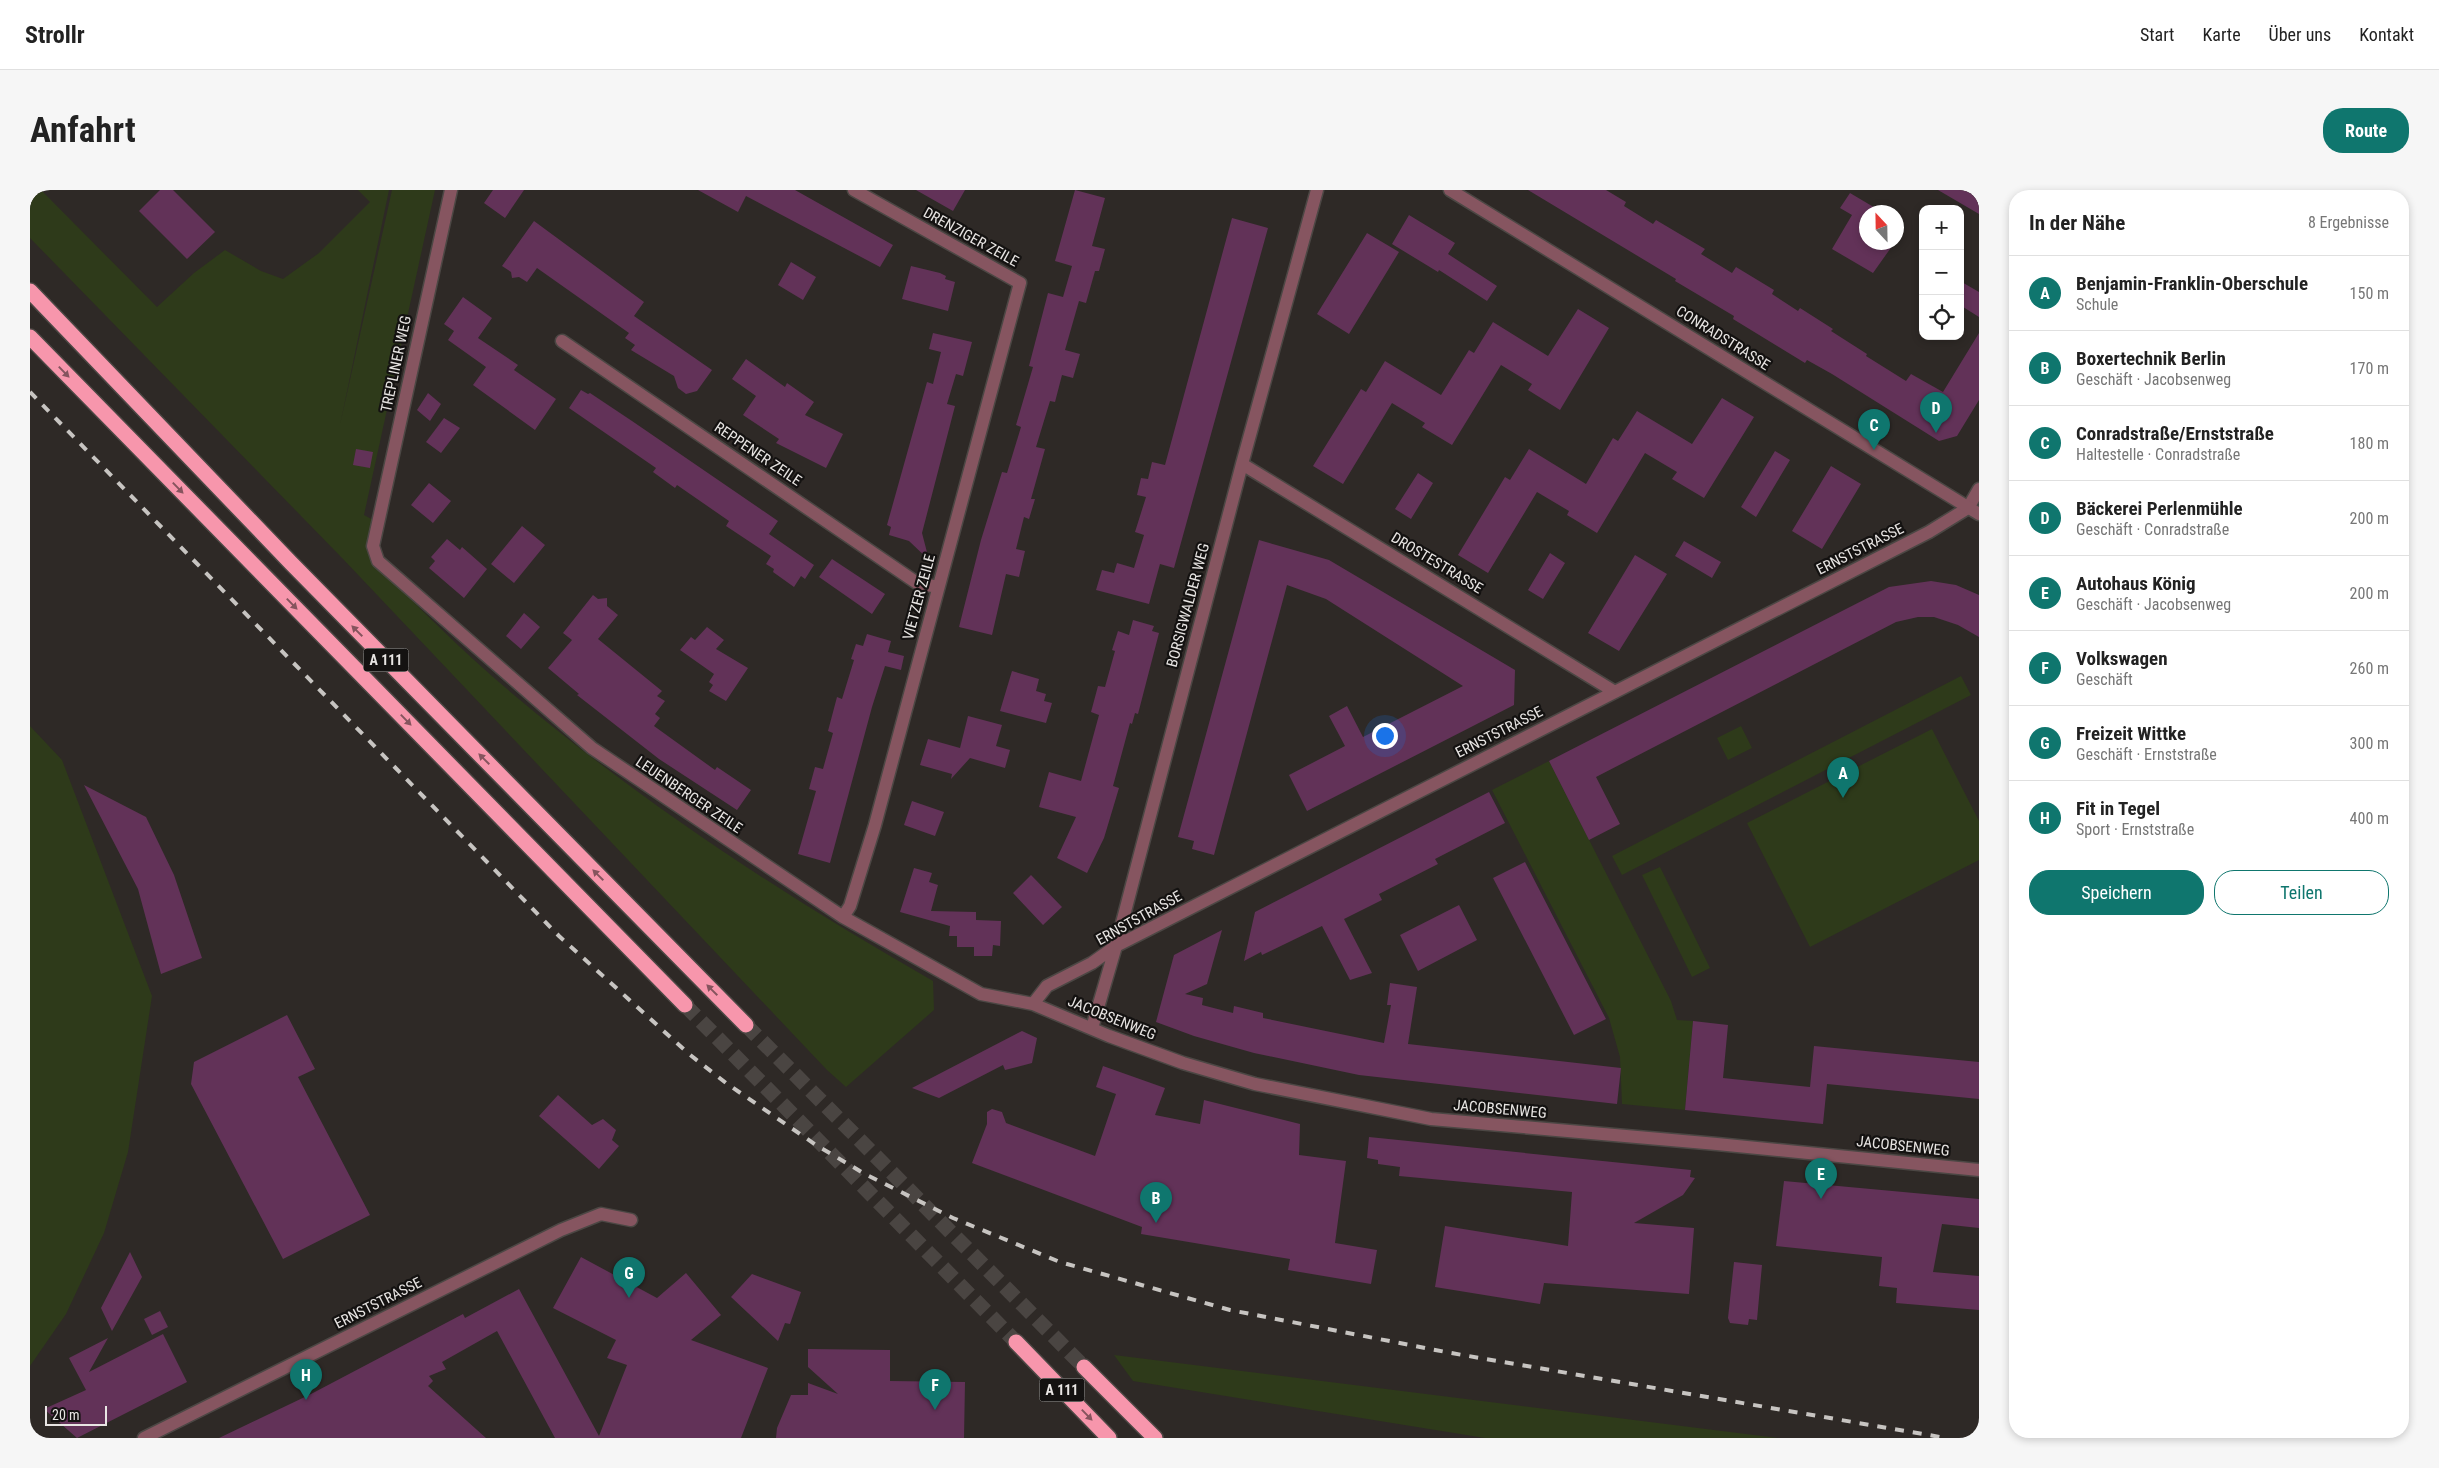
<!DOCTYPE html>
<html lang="de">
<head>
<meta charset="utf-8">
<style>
  body { margin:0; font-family:"Roboto Condensed",sans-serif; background:#f6f6f6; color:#222 }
  .controls { position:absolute; right:15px; top:15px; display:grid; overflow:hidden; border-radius:10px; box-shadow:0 2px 8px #0003 }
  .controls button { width:45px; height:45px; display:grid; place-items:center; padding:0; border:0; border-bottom:1px solid #e0e0e0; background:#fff; color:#222; font:25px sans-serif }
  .compass { position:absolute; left:1829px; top:15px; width:45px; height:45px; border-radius:50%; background:#fff; box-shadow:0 2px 8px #0003; rotate:338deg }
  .scale { position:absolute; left:15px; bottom:12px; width:62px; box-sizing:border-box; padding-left:5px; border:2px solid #e8e5e3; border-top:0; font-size:14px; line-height:18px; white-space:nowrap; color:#e8e5e3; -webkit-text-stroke:4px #141211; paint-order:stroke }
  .you { position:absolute; left:1354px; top:545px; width:18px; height:18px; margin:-12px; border:4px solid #fff; border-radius:50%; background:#1a73e8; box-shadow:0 0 0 8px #1a73e833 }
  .badge { display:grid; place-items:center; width:32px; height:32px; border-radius:50%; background:#0f766e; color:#fff; font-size:16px; font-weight:700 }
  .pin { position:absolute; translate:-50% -41px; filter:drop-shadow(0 1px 2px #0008) }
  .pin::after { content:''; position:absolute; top:26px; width:18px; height:15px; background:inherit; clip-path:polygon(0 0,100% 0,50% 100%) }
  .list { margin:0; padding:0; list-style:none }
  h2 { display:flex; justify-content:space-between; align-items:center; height:65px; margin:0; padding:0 20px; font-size:21px }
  h2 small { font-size:16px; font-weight:400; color:#767676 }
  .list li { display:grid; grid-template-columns:32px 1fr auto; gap:15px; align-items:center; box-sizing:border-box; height:75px; padding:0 20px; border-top:1px solid #e0e0e0 }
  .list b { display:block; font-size:19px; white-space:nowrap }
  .list p { margin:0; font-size:16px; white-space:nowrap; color:#767676 }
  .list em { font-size:16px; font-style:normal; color:#767676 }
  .actions { display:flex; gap:10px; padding:15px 20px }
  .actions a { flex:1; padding:11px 0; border:1px solid #0f766e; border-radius:20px; text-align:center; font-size:18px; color:#0f766e }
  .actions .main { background:#0f766e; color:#fff }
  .icon { flex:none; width:28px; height:28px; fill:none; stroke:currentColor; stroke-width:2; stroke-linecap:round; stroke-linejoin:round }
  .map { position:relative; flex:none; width:1949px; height:1248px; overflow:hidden; border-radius:20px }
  header { display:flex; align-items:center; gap:30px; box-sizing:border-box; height:70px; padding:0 25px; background:#fff; border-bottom:1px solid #e0e0e0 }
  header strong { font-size:24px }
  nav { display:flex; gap:28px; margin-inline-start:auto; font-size:18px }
  .intro { display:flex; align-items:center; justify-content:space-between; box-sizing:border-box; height:120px; padding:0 30px }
  h1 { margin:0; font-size:35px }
  .button { padding:12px 22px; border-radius:20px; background:#0f766e; color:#fff; font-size:18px; font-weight:700 }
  main { display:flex; gap:30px; padding:0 30px }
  aside { flex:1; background:#fff; border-radius:20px; box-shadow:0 2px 8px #0003 }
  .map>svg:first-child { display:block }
  .green { fill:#2e3a1a }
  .building { fill:#623258 }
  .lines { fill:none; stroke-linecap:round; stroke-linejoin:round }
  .motorway-tunnel { stroke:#4a4542; stroke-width:15; stroke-dasharray:15 8; stroke-linecap:butt }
  .minor-casing { stroke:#4c4744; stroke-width:15 }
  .tertiary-casing { stroke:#4c4744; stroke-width:15 }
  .motorway-casing { stroke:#4c4744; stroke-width:18 }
  .minor { stroke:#865560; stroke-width:12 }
  .tertiary { stroke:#865560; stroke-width:12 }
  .motorway { stroke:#f796ac; stroke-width:15 }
  .rail { stroke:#c7c4c1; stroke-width:4; stroke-dasharray:9 9; stroke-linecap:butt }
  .oneway { fill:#86545e }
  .labels { text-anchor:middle; stroke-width:4.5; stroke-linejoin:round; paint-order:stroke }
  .shield { fill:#141211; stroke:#a8a6a4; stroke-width:1 }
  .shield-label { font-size:14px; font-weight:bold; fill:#e8e5e3 }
  .street-label { font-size:15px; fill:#e8e5e3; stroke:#141211 }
</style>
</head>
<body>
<header>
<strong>Strollr</strong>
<nav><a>Start</a><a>Karte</a><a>Über uns</a><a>Kontakt</a></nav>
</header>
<div class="intro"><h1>Anfahrt</h1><a class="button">Route</a></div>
<main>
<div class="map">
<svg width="1949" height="1248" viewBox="0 0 1949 1248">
  <rect width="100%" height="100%" fill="#2e2926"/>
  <path class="green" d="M 0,0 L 11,0 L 127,117 L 164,83 L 195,60 L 231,81 L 253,89 L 289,63 L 340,12 L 328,0 L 359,0 L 310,235 L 362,0 L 405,0 L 334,325 L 345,331 L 337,361 L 341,369 C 387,416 434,463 484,505 C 614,614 756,707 903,791 L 904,820 L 816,897 L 797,880 L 314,370 L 0,48 Z
    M 1931,486 L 1941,505 L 1592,685 L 1582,666 Z
    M 0,536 L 32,570 L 122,806 L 98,962 L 74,1043 L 36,1124 L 0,1176 Z
    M 1711,536 L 1722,558 L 1698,570 L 1687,548 Z
    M 1902,539 L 1949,631 L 1949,670 L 1780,757 L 1717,633 Z
    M 1519,571 L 1641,811 L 1647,830 L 1663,831 L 1655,920 L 1592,914 L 1590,867 L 1579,828 L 1462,600 Z
    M 1630,677 L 1680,778 L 1662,787 L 1612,685 Z
    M 1084,1165 L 1748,1248 L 1455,1248 L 1103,1191 Z"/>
  <path class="building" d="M 130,0 L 143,0 L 185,42 L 157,69 L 109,21 Z
    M 463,0 L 494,0 L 475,28 L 454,13 Z
    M 668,0 L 765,0 L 863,55 L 850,77 L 716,6 L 708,22 Z
    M 886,0 L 935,0 L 923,21 Z
    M 1045,0 L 1075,8 L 1062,56 L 1075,59 L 1069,81 L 1065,81 L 1056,113 L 1049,111 L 1035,160 L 1050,164 L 1043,188 L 1032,185 L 1025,212 L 1020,211 L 1006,257 L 1015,259 L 1001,309 L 1005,309 L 999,329 L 994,327 L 986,359 L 995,361 L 989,387 L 976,384 L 962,445 L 929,437 L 951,350 L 972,282 L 977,283 L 991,237 L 986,235 L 1003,177 L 999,176 L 1018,103 L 1033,107 L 1042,76 L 1025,71 Z
    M 1498,0 L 1576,0 L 1596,12 L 1594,16 L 1623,34 L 1626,30 L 1675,59 L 1671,64 L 1702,83 L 1706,77 L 1744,100 L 1742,104 L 1768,121 L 1770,118 L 1803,139 L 1801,141 L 1837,164 L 1836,166 L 1876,191 L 1881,184 L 1913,202 L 1949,143 L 1949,210 L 1927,246 L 1909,251 L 1802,184 L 1777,170 L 1775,173 L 1703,129 L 1704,126 L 1645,91 L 1646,89 Z
    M 1908,0 L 1949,0 L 1949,24 Z
    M 1820,3 L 1852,22 L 1836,22 L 1836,52 L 1865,52 L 1843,83 L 1802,59 L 1822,25 L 1810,18 Z
    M 1379,25 L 1425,53 L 1418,64 L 1467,96 L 1457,111 L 1409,80 L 1408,82 L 1362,54 Z
    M 1202,28 L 1238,38 L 1144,378 L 1130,374 L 1119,414 L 1066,400 L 1072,380 L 1084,383 L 1087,373 L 1104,378 L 1114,345 L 1105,342 L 1116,307 L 1107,305 L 1111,288 L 1118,289 L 1122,272 L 1135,275 Z
    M 504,31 L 614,112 L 604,126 L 682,180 L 667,201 L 656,204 L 648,198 L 644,186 L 601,160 L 605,155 L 595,148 L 599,143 L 507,78 L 497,92 L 489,87 L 482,88 L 481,82 L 472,76 Z
    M 1337,43 L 1369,62 L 1319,144 L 1287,124 Z
    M 761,72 L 786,87 L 773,110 L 748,95 Z
    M 881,76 L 910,83 L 916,86 L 915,89 L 925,92 L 918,121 L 872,109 Z
    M 1930,91 L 1949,102 L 1949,127 L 1930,115 Z
    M 433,107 L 462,128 L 448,148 L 488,175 L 484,180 L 526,209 L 505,240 L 443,195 L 456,177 L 418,150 L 424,141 L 414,134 Z
    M 1548,119 L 1579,138 L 1530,220 L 1498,200 L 1502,194 L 1471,175 L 1422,255 L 1392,237 L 1395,233 L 1362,213 L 1313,294 L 1283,276 L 1331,199 L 1336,202 L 1355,171 L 1411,205 L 1439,160 L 1444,163 L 1463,132 L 1518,166 Z
    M 903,143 L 942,152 L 933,186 L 926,184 L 917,214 L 925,216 L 892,343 L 899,370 L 879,351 L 859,345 L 861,337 L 857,335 L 897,192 L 903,194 L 911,162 L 899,159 Z
    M 716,169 L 755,197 L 757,193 L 784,212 L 775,225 L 813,244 L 796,278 L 746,253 L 749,249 L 713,225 L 726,206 L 702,189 Z
    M 551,200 L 558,204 L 560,203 L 602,231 L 748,331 L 739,344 L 784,375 L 775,389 L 771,386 L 764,397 L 743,382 L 744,379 L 736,374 L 741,366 L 696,336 L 699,331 L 647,295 L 645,298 L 623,282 L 626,278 L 539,218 Z
    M 398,203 L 411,214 L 400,231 L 387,220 Z
    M 1692,208 L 1724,227 L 1674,308 L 1642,289 L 1647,282 L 1615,263 L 1567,343 L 1537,325 L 1539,321 L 1507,302 L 1458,383 L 1428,365 L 1475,287 L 1480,290 L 1499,259 L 1556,294 L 1583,248 L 1588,251 L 1607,221 L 1662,254 Z
    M 414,228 L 430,238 L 411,263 L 396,252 Z
    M 326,259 L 343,262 L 340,278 L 323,275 Z
    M 1745,261 L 1760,270 L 1726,327 L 1711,317 Z
    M 1801,276 L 1831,294 L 1792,359 L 1762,341 Z
    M 1388,283 L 1403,293 L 1381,329 L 1365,319 Z
    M 399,293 L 421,311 L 403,333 L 381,315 Z
    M 492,336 L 515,355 L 484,393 L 461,374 Z
    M 417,349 L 430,360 L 432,357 L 457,379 L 434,408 L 399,378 L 405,371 L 401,367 Z
    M 1229,350 L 1299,370 L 1485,480 L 1484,515 L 1277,621 L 1259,585 L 1315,556 L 1299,526 L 1317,516 L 1333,547 L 1433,496 L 1296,409 L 1257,395 L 1184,665 L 1162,659 L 1164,651 L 1148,647 Z
    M 1654,351 L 1691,372 L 1682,388 L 1645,366 Z
    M 1520,363 L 1535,373 L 1513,409 L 1498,400 Z
    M 1605,365 L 1637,384 L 1589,461 L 1558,443 Z
    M 802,369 L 855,404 L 842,424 L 789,387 Z
    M 1901,391 L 1926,395 L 1949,405 L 1949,447 L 1928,435 L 1904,427 L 1888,427 L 1866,432 L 1566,587 L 1590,634 L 1559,650 L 1519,571 L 1859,397 Z
    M 563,405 L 568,409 L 577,408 L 577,416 L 588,425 L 568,449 L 632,501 L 627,506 L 635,511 L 625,524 L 630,528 L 624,536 L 685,580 L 687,577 L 721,600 L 707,620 L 629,569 L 547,505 L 549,504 L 518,478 L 542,450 L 533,443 Z
    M 494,423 L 510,437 L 491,459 L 476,446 Z
    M 1103,430 L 1124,436 L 1122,441 L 1129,443 L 1108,524 L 1105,523 L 1102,534 L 1100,533 L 1083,596 L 1089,598 L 1074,648 L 1057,683 L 1027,668 L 1046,627 L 1009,617 L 1019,582 L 1051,591 L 1069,525 L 1061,522 L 1068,496 L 1075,497 L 1085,461 L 1082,460 L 1088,441 L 1099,445 Z
    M 677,437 L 694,450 L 686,459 L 718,478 L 696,511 L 679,501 L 683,495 L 679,492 L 684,484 L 650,460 L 661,447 L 665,450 Z
    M 837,444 L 861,451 L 858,462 L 874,466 L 871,480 L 855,476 L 842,517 L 800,673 L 768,664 L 786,601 L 779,599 L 785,577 L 793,579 L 803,543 L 798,541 L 807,507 L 812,509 L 824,470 L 821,469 L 826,454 L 833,456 Z
    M 982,481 L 1009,489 L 1006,501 L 1016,504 L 1014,511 L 1022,513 L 1016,533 L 970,521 Z
    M 938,526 L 972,535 L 966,556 L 980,560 L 975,578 L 940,568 L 921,589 L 922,584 L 890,575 L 898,549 L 930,558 Z
    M 54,595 L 116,627 L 144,685 L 172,768 L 131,784 L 108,699 Z
    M 1459,602 L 1475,633 L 1405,669 L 1408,674 L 1349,704 L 1352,710 L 1314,729 L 1342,783 L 1320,790 L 1292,736 L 1232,765 L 1231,762 L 1214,771 L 1225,722 Z
    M 882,611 L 914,622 L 905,646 L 874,635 Z
    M 1495,672 L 1576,829 L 1544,845 L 1463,688 Z
    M 884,678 L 902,683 L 899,692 L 908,695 L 901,721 L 946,722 L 946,730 L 971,731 L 970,756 L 963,755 L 962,766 L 944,766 L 944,757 L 927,757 L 927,746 L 919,746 L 920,736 L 870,722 Z
    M 1001,685 L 1032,717 L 1013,735 L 983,703 Z
    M 1429,715 L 1447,750 L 1388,781 L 1370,745 Z
    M 1192,740 L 1177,794 L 1155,804 L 1173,808 L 1172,815 L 1203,823 L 1204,816 L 1233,823 L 1233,828 L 1354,853 L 1361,815 L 1357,815 L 1360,793 L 1387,797 L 1378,854 L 1591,878 L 1587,914 L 1329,885 L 1224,863 L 1164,846 L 1126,832 L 1144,765 Z
    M 257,825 L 285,879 L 268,887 L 340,1025 L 253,1069 L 161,894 L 164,872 Z
    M 1663,831 L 1698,835 L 1693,888 L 1780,897 L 1784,856 L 1949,872 L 1949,909 L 1797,894 L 1793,934 L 1655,920 Z
    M 992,841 L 1007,848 L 1002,873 L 975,880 L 973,875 L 909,908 L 882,898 Z
    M 1073,876 L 1135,898 L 1125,925 L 1170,934 L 1174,910 L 1270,934 L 1269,965 L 1316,971 L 1305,1053 L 1347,1060 L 1341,1094 L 1258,1080 L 1260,1069 L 1111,1044 L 1112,1037 L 942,973 L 957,934 L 957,922 L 962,919 L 972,922 L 976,933 L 1065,966 L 1086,904 L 1066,897 Z
    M 528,905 L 562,935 L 573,929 L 586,940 L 582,950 L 589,956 L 569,979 L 509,926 Z
    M 1339,947 L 1661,980 L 1660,987 L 1665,988 L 1653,1005 L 1604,1033 L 1664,1038 L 1659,1104 L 1514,1093 L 1510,1114 L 1405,1097 L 1415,1036 L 1538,1056 L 1542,1002 L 1369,986 L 1370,977 L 1348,974 L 1348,970 L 1337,968 Z
    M 1754,991 L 1949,1009 L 1949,1038 L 1912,1034 L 1903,1082 L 1949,1086 L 1949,1120 L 1866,1113 L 1867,1098 L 1849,1096 L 1852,1067 L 1746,1056 Z
    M 100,1062 L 112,1087 L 82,1141 L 71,1118 Z
    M 551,1067 L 627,1108 L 656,1083 L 691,1125 L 661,1150 L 738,1178 L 711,1248 L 525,1248 L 467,1141 L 412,1172 L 416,1179 L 399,1186 L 403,1191 L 398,1196 L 456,1248 L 189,1248 L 281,1204 L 433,1124 L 435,1128 L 489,1099 L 569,1246 L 597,1175 L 577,1168 L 586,1150 L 523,1118 Z
    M 1704,1072 L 1732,1075 L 1727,1130 L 1719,1129 L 1718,1135 L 1700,1133 L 1698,1128 Z
    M 722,1084 L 771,1102 L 760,1134 L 755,1133 L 748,1151 L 701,1107 Z
    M 130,1121 L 138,1137 L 122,1145 L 114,1129 Z
    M 133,1144 L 157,1192 L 47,1248 L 14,1219 L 56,1200 L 39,1168 L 78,1148 L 59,1182 Z
    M 778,1159 L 860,1160 L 860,1191 L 935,1192 L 934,1248 L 746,1248 L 747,1238 L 761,1205 L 778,1205 L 778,1193 L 808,1204 L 778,1177 Z"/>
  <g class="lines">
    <path class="motorway-tunnel" d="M 655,815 L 986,1152
      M 716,835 L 1054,1177"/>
    <defs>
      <path id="minor" d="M 421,0 L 343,356 L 348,371 L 562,558 L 813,727 L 951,804 L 1003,814 L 1079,846 L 1153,873 L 1225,894 L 1401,929 L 1687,954 L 1949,980
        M 532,151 L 887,393 L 908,397
        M 1212,274 L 1585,502
        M 813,727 L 820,716 L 845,635 L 990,93 L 824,0
        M 1003,814 L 1017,796 L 1062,773 L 1086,756 L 1899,342 L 1938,318 L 1949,299
        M 1062,838 L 1086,756 L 1212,274 L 1287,0
        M 114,1248 L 531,1040 L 571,1024 L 601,1030"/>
      <path id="tertiary" d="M 1420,0 L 1949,324"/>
      <path id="motorway" d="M 0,101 L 261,373 L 716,835
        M 0,147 L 655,815
        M 986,1152 L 1079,1248
        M 1054,1177 L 1125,1248"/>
    </defs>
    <use href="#minor" class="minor-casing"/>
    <use href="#tertiary" class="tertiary-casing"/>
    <use href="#motorway" class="motorway-casing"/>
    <use href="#minor" class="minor"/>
    <use href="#tertiary" class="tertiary"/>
    <use href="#motorway" class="motorway"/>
    <path class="rail" d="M 0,202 L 529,746 L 659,864 L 696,893 L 786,955 L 835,984 L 923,1028 L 1030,1072 L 1200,1120 L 1421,1163 L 1916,1248"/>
  </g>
  <defs><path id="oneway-solid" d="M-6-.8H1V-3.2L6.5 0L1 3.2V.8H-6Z" transform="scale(1.25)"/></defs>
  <g class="oneway">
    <use href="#oneway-solid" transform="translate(34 182) rotate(46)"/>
    <use href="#oneway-solid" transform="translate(148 298) rotate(46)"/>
    <use href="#oneway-solid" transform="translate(262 414) rotate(46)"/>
    <use href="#oneway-solid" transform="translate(327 441) rotate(-135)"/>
    <use href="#oneway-solid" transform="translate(376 530) rotate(46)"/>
    <use href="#oneway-solid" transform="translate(454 569) rotate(-135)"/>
    <use href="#oneway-solid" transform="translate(568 685) rotate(-135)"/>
    <use href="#oneway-solid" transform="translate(682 800) rotate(-135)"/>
    <use href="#oneway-solid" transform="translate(1057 1225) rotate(46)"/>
  </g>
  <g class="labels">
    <g class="shield">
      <rect x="333.5" y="458.5" width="45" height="23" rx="4"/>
      <rect x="1009.5" y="1188.5" width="45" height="23" rx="4"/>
    </g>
    <g class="shield-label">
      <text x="356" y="475">A 111</text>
      <text x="1032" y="1205">A 111</text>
    </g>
    <g class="street-label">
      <text transform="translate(941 47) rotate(29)" y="5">DRENZIGER ZEILE</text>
      <text transform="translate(1693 148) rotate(32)" y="5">CONRADSTRASSE</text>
      <text transform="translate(366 174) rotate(-78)" y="5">TREPLINER WEG</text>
      <text transform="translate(728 264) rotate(34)" y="5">REPPENER ZEILE</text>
      <text transform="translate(1830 359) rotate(-27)" y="5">ERNSTSTRASSE</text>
      <text transform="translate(1407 373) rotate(31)" y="5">DROSTESTRASSE</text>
      <text transform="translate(889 407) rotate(-75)" y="5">VIETZER ZEILE</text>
      <text transform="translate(1158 415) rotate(-75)" y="5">BORSIGWALDER WEG</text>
      <text transform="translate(1469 542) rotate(-27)" y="5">ERNSTSTRASSE</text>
      <text transform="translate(659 605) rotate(34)" y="5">LEUENBERGER ZEILE</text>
      <text transform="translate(1109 728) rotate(-29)" y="5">ERNSTSTRASSE</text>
      <text transform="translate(1082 828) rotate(22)" y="5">JACOBSENWEG</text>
      <text transform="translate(1470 919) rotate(5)" y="5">JACOBSENWEG</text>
      <text transform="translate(1873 956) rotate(6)" y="5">JACOBSENWEG</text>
      <text transform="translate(348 1113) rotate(-27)" y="5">ERNSTSTRASSE</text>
    </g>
  </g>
</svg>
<div class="controls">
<button>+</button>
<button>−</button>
<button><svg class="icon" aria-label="locate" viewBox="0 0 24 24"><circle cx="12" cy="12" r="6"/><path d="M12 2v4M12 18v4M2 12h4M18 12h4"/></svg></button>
</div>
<svg class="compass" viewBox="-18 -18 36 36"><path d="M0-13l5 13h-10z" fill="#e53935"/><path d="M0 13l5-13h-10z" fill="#767676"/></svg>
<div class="scale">20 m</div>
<div class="you"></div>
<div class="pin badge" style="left:1813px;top:608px">A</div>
<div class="pin badge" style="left:1126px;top:1033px">B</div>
<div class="pin badge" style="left:1844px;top:260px">C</div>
<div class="pin badge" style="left:1906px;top:243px">D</div>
<div class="pin badge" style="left:1791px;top:1009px">E</div>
<div class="pin badge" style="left:905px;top:1220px">F</div>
<div class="pin badge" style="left:599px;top:1108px">G</div>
<div class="pin badge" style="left:276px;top:1210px">H</div>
</div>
<aside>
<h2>In der Nähe<small>8 Ergebnisse</small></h2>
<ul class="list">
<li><span class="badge">A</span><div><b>Benjamin-Franklin-Oberschule</b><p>Schule</p></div><em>150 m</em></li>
<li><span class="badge">B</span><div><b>Boxertechnik Berlin</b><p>Geschäft · Jacobsenweg</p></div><em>170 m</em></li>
<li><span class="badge">C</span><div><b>Conradstraße/Ernststraße</b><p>Haltestelle · Conradstraße</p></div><em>180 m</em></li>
<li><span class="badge">D</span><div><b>Bäckerei Perlenmühle</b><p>Geschäft · Conradstraße</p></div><em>200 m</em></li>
<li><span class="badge">E</span><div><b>Autohaus König</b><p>Geschäft · Jacobsenweg</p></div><em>200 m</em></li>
<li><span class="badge">F</span><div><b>Volkswagen</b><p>Geschäft</p></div><em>260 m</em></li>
<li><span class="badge">G</span><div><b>Freizeit Wittke</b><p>Geschäft · Ernststraße</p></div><em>300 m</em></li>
<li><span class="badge">H</span><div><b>Fit in Tegel</b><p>Sport · Ernststraße</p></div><em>400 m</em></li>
</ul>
<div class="actions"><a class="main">Speichern</a><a>Teilen</a></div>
</aside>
</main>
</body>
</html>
